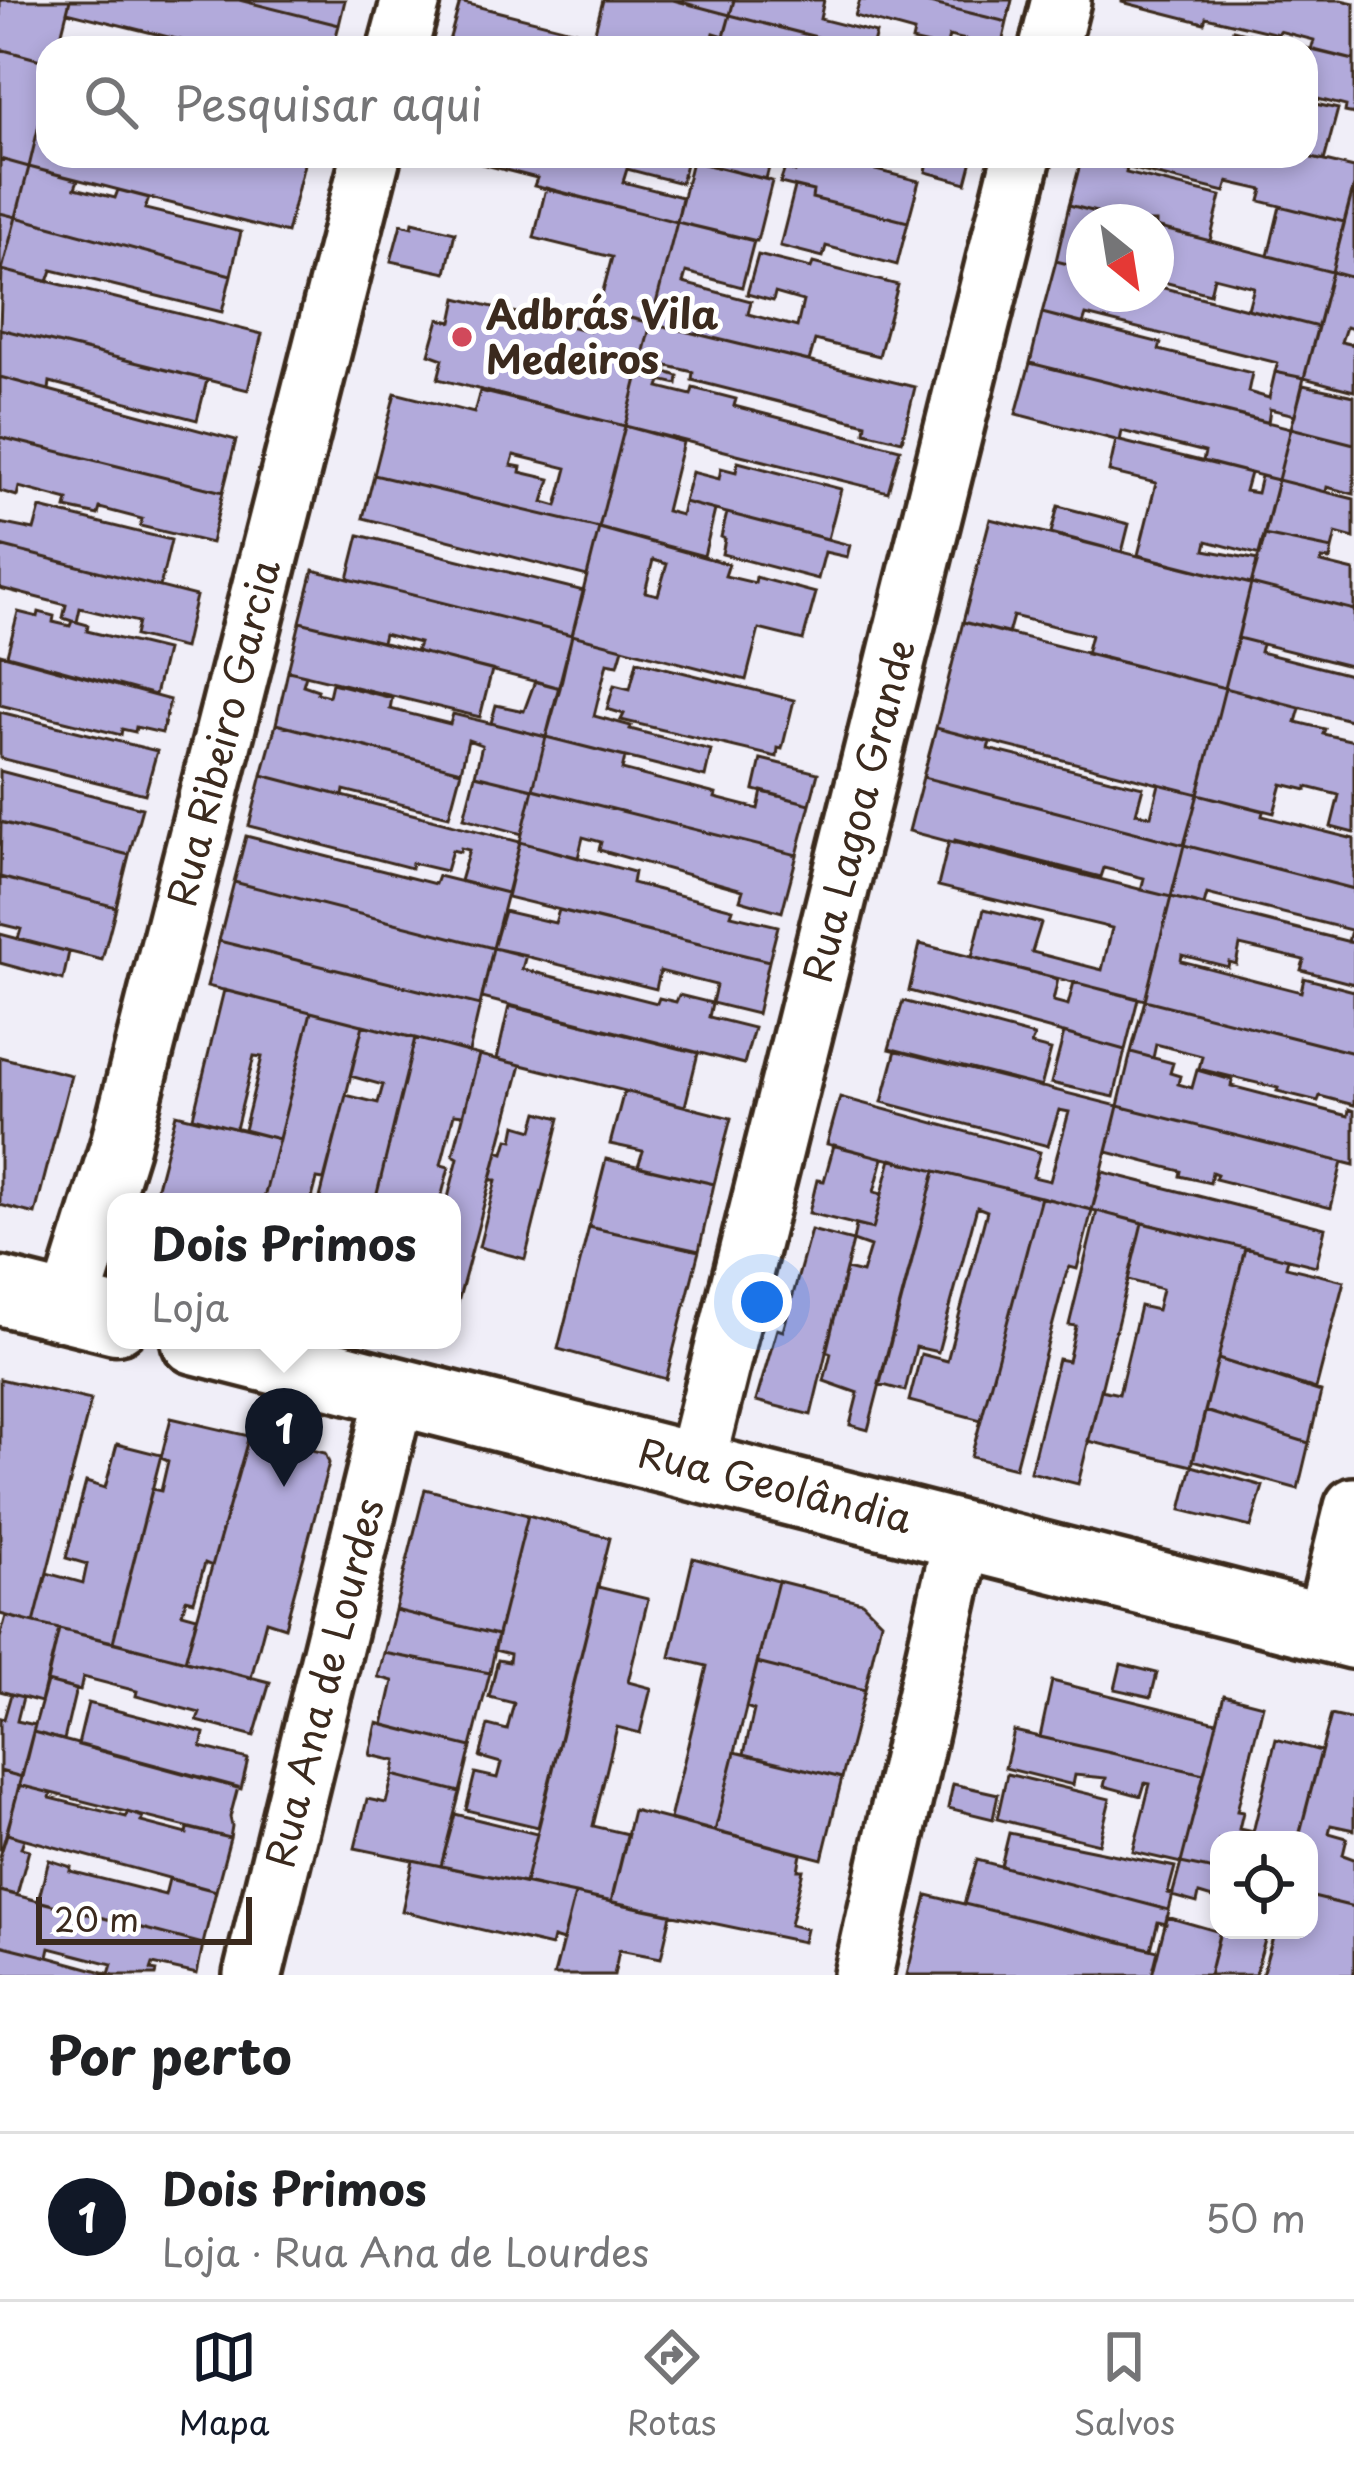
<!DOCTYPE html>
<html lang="pt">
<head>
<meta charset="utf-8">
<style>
  body { margin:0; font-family:"Playpen Sans",sans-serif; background:#f2f2f2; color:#202124 }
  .controls { position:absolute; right:36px; bottom:36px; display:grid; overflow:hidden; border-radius:24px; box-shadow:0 6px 18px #0003 }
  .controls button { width:108px; height:108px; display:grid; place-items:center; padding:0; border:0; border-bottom:3px solid #e0e0e0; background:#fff; color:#202124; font:60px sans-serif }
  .compass { position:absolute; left:1066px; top:204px; width:108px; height:108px; border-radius:50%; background:#fff; box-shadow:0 6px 18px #0003; rotate:150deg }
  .scale { position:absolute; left:36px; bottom:30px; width:216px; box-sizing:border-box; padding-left:12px; border:6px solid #3b2a1e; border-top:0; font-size:33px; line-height:42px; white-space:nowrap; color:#3b2a1e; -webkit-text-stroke:9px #fff; paint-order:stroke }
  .you { position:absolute; left:762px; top:1302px; width:42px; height:42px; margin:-30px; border:9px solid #fff; border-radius:50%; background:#1a73e8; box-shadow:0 0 0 18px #1a73e833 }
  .badge { display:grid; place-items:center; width:78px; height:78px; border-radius:50%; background:#111827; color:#fff; font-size:39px; font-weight:700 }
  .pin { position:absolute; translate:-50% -99px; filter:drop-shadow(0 3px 6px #0008) }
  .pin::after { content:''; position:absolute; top:63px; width:42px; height:36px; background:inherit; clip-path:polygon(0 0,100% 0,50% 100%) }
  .popup { position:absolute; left:107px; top:1193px; width:354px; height:156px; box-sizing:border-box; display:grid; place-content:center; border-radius:24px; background:#fff; filter:drop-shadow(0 3px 9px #0005); font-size:39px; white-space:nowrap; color:#757577 }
  .popup b { font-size:45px; color:#202124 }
  .popup::after { content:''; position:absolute; left:50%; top:100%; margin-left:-24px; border:24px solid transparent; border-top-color:#fff }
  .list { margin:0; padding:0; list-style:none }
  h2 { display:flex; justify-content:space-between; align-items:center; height:156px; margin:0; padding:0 48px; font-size:51px }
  h2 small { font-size:39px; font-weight:400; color:#757577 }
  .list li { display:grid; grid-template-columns:78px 1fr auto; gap:36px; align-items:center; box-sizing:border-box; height:168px; padding:0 48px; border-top:3px solid #e0e0e0 }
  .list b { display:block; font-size:45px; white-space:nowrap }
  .list p { margin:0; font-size:39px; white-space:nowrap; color:#757577 }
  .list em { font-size:39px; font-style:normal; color:#757577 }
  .icon { flex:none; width:66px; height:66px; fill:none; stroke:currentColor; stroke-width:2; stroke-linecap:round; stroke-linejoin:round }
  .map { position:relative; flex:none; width:1354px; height:1975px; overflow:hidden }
  .search { position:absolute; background:#fff; box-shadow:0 6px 18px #0003; left:36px; right:36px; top:36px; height:132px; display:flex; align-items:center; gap:30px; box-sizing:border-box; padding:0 42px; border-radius:36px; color:#757577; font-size:45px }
  .sheet { height:324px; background:#fff }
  nav { display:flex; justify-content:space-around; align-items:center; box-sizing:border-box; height:168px; border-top:3px solid #e0e0e0; background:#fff; font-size:33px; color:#757577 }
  nav a { display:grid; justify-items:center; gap:6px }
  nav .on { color:#111827 }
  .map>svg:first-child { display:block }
  .building { fill:#b2aadb; stroke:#3b2a1e; stroke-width:3; fill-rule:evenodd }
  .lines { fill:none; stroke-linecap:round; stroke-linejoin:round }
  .street-casing { stroke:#3b2a1e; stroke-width:66 }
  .secondary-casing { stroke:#3b2a1e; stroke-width:75 }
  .street { stroke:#fff; stroke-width:57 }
  .secondary { stroke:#fff; stroke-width:66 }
  .poi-dot { fill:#d1495b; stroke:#fff; stroke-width:4.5 }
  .labels { text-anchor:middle; stroke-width:10; stroke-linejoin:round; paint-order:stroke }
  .poi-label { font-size:39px; font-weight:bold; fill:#3b2a1e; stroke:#fff; text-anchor:start }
  .street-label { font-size:39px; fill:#3b2a1e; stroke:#fff }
</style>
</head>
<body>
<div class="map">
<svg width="1354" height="1975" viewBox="0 0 1354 1975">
  <rect width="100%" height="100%" fill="#f0eef8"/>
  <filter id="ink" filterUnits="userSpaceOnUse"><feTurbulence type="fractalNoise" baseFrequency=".00833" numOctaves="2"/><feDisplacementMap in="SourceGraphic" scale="24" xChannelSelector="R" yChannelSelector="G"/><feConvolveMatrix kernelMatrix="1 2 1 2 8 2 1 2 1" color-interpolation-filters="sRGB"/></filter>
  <g filter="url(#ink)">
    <path class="building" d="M 0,0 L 70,0 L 58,48 L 48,48 L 48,62 L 0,49 Z
      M 70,0 L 239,0 L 339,25 L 333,48 L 213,48 L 67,12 Z
      M 239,0 L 345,0 L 339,25 Z
      M 603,0 L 673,0 L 730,15 L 724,36 L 714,33 L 710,48 L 646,48 L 594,35 Z
      M 673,0 L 734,0 L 730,15 Z
      M 734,0 L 824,0 L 820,19 L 876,33 L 872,48 L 860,48 L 730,15 Z
      M 860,0 L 917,0 L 1007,22 L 1001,48 L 949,36 L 946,48 L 942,48 L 912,41 L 914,32 L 855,16 Z
      M 917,0 L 1012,0 L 1007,22 Z
      M 1122,0 L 1341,0 L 1354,3 L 1354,60 L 1311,50 L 1314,40 L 1279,31 L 1278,34 L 1206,17 L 1204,23 L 1122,2 Z
      M 460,2 L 607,39 L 605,48 L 447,48 Z
      M 730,15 L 812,36 L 808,48 L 721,48 Z
      M 1233,30 L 1304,48 L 1229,48 Z
      M 1306,48 L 1354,60 L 1354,114 L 1345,112 L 1346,106 L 1306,96 Z
      M 0,49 L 48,62 L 48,87 L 29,167 L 0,159 Z
      M 48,87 L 48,156 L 306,156 L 287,233 L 29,167 Z
      M 1306,102 L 1338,109 L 1324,161 L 1304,156 Z
      M 450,156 L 688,156 L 681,183 L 627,169 L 623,182 L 682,197 L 677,222 L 534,186 L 537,178 Z
      M 694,156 L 772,156 L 766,179 L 692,161 Z
      M 799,156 L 821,156 L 919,181 L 908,222 L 812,198 L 813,191 L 780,183 L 785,168 L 795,172 Z
      M 929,156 L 973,156 L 966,183 L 926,172 Z
      M 1082,156 L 1304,156 L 1354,168 L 1354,185 L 1344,222 L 1260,201 L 1263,190 L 1228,182 L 1225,192 Z
      M 1082,157 L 1127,168 L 1126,173 L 1221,196 L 1210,241 L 1156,227 L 1156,222 L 1135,222 L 1069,205 Z
      M 0,159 L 29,167 L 16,217 L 0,213 Z
      M 692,161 L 772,181 L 757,241 L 677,222 Z
      M 29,167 L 78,180 L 75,188 L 115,198 L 118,190 L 149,198 L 145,209 L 241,232 L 231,275 L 16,217 Z
      M 1354,185 L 1354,278 L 1332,272 Z
      M 795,187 L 813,191 L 812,198 L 908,222 L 897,265 L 826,246 L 823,257 L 780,246 Z
      M 546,188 L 677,222 L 651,323 L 598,310 L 612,257 L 534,238 Z
      M 1069,205 L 1135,222 L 1084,222 L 1084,268 L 1056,261 Z
      M 1280,206 L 1344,222 L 1332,272 L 1268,256 Z
      M 0,213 L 16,217 L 2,270 L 0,270 Z
      M 16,217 L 231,275 L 222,312 L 52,270 L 48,282 L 2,270 Z
      M 413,222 L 455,232 L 446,273 L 391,261 L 401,224 L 412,227 Z
      M 677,222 L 754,241 L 742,287 L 686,272 L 683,283 L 751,301 L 748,314 L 797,327 L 803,301 L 775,293 L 773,301 L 747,294 L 758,255 L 811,268 L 813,263 L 898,285 L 879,356 L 815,340 L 809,361 L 651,323 Z
      M 1156,227 L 1332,272 L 1318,327 L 1248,309 L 1254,287 L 1214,277 L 1210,294 L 1156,280 Z
      M 1056,261 L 1084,268 L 1084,294 L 1156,294 L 1156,286 L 1318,327 L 1304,378 L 1275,372 L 1278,363 L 1086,315 L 1083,324 L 1042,313 Z
      M 2,270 L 262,334 L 248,390 L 0,329 Z
      M 1332,272 L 1354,278 L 1354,329 L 1346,327 L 1341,342 L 1354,345 L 1354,391 L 1304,378 Z
      M 457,298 L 589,331 L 594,310 L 651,323 L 625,426 L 438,379 L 443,359 L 429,354 L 439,319 L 452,322 Z
      M 1042,313 L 1161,343 L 1159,350 L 1252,373 L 1248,392 L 1269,398 L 1275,372 L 1304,378 L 1295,415 L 1270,409 L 1268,423 L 1030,363 Z
      M 651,323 L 915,387 L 902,441 L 865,432 L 866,424 L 692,380 L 693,372 L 668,366 L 666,372 L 678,376 L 677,384 L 638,375 Z
      M 0,329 L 207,380 L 197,420 L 50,382 L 49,390 L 0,377 Z
      M 1030,363 L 1291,428 L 1278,480 L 1203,461 L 1205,452 L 1122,431 L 1120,441 L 1116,440 L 1016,414 Z
      M 638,375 L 661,381 L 659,387 L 691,395 L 693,388 L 736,399 L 734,406 L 900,449 L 888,492 L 625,426 Z
      M 0,377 L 236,440 L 223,492 L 0,437 Z
      M 1303,385 L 1354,396 L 1354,444 L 1291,428 Z
      M 480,391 L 625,426 L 599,528 L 374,475 L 395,393 L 474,413 ZM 514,455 L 567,468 L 557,506 L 543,502 L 550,479 L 520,472 L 521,467 L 511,465 Z
      M 625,426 L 683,442 L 666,511 L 681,515 L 684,502 L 715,510 L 704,556 L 599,528 Z
      M 1291,428 L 1354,444 L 1354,494 L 1327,487 L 1326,492 L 1278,480 Z
      M 0,437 L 223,492 L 211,543 L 140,526 L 142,519 L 100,508 L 98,515 L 66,508 L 68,500 L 19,487 L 17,496 L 0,491 Z
      M 1116,440 L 1250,473 L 1245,491 L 1257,493 L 1261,476 L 1278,480 L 1260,555 L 1207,541 L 1205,550 L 1258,560 L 1251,584 L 1138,555 L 1156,483 L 1109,472 Z
      M 738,462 L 841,489 L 828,539 L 684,502 L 692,472 L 719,479 L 721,468 L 736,472 Z
      M 374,475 L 599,528 L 587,576 L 363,518 Z
      M 1278,480 L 1354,499 L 1354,538 L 1336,533 L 1332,549 L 1264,535 Z
      M 1058,506 L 1129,524 L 1122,552 L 1051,533 Z
      M 40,508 L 171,540 L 160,587 L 0,546 L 0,523 L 34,530 Z
      M 727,513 L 850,545 L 847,557 L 825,552 L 818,579 L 722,554 L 725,539 L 721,537 Z
      M 990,519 L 1251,584 L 1225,688 L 1086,654 L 1091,635 L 1013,616 L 1008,634 L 963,622 Z
      M 599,528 L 729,564 L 725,576 L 755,583 L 756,577 L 816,593 L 803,640 L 759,629 L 746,680 L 572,635 ZM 653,560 L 667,564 L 658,595 L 645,592 Z
      M 359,535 L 584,591 L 572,635 L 348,579 Z
      M 1264,535 L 1332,549 L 1330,560 L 1322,559 L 1321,563 L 1354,571 L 1354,610 L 1251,584 Z
      M 0,546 L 196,596 L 184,648 L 135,636 L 138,622 L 80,608 L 77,622 L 72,621 L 63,618 L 66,605 L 0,588 Z
      M 313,570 L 572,635 L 560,688 L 416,651 L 419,643 L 384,634 L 382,642 L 300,622 Z
      M 1251,584 L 1354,610 L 1354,667 L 1238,638 Z
      M 18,612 L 38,617 L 39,612 L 54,616 L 53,622 L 70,626 L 72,621 L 77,622 L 88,625 L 87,631 L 166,650 L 155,695 L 7,655 Z
      M 300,622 L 492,670 L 480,717 L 288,671 Z
      M 963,622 L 1225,688 L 1198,794 L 936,728 Z
      M 572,635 L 623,648 L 618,665 L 607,663 L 594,716 L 631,726 L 630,729 L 711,750 L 705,777 L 546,737 Z
      M 1238,638 L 1262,644 L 1260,652 L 1354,676 L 1354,721 L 1225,688 Z
      M 0,654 L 170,700 L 162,733 L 136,727 L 135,732 L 122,729 L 121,735 L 0,705 Z
      M 637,661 L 794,700 L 782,749 L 778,748 L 777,757 L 621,720 L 624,714 L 607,709 L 614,685 L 630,689 Z
      M 288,671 L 306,675 L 303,685 L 318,690 L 317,693 L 329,696 L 332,683 L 392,698 L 390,709 L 450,724 L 453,714 L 546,737 L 533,789 L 475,775 L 482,745 L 468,740 L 461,771 L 276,724 Z
      M 535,681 L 560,688 L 546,737 L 491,723 L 496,705 L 524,711 Z
      M 1225,688 L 1300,708 L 1296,722 L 1325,729 L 1323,734 L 1354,741 L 1354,833 L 1331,827 L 1339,795 L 1307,787 L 1307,790 L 1282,784 L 1274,813 L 1198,794 Z
      M 0,712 L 157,751 L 145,794 L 0,758 Z
      M 276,724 L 461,771 L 449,816 L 344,790 L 343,796 L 262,775 Z
      M 936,728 L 990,742 L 988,749 L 1143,787 L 1136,813 L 1151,816 L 1159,784 L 1198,794 L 1184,845 L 923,777 Z
      M 546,737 L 625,757 L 622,770 L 716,794 L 715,798 L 758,809 L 762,791 L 810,804 L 797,855 L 533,789 Z
      M 761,759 L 818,773 L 810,804 L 754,790 Z
      M 0,771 L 142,808 L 129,855 L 0,822 Z
      M 262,775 L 520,842 L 507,893 L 460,881 L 469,850 L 461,848 L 460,852 L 452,850 L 446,871 L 412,863 L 411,868 L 249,826 Z
      M 475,775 L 533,789 L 522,834 L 464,818 Z
      M 923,777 L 1184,845 L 1171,897 L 1141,890 L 1144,878 L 1104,868 L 1101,877 L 955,840 L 954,843 L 909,831 Z
      M 533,789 L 797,855 L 782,912 L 740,900 L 743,890 L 599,850 L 601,842 L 583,837 L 578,858 L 520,842 Z
      M 1198,794 L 1263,811 L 1262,816 L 1354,839 L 1354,889 L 1184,845 Z
      M 1,822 L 129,855 L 116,907 L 0,877 Z
      M 246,836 L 435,884 L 438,876 L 507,893 L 493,948 L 234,882 Z
      M 949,841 L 1171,897 L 1145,1000 L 972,957 L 984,909 L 1041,923 L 1032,952 L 1102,970 L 1112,928 L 938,886 Z
      M 520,842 L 634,872 L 632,883 L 733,909 L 731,915 L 778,926 L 769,961 L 507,897 Z
      M 1184,845 L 1354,889 L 1354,943 L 1348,942 L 1351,930 L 1207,894 L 1204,905 L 1171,897 Z
      M 0,877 L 116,907 L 102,960 L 18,939 L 21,929 L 0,924 Z
      M 234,882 L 493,948 L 480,1005 L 219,941 Z
      M 1171,897 L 1354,943 L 1354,984 L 1301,970 L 1304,960 L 1240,945 L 1236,964 L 1229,962 L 1228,967 L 1182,955 L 1181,961 L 1301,992 L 1304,978 L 1354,991 L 1354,1053 L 1145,1000 Z
      M 559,910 L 769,961 L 757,1014 L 712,1003 L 716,985 L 660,971 L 656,989 L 493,948 L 504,911 L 555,923 Z
      M 0,934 L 69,952 L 63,980 L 0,963 Z
      M 219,941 L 480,1005 L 469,1052 L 207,986 Z
      M 920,944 L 1058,979 L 1053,1001 L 1068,1005 L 1074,982 L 1138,999 L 1125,1050 L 909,991 Z
      M 493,948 L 526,955 L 522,969 L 657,1003 L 659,998 L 676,1002 L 679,995 L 712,1003 L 709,1017 L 754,1028 L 744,1064 L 482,998 Z
      M 224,990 L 311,1012 L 279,1139 L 244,1130 L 262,1057 L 254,1056 L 236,1129 L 193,1117 Z
      M 1145,1000 L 1354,1053 L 1354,1105 L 1320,1096 L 1318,1101 L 1277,1091 L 1278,1088 L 1199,1069 L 1202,1056 L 1156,1044 L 1153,1058 L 1131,1052 Z
      M 903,1001 L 1034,1036 L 1031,1045 L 1051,1050 L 1041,1087 L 889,1049 Z
      M 509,1006 L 698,1053 L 685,1106 L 497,1059 Z
      M 311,1012 L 363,1025 L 346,1095 L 324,1180 L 317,1179 L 311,1202 L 263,1202 Z
      M 363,1025 L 415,1038 L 375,1202 L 319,1202 L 346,1095 L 378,1103 L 383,1085 L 350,1076 Z
      M 1064,1033 L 1125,1050 L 1114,1097 L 1051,1083 Z
      M 415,1038 L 479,1055 L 463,1115 L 454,1114 L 441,1165 L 449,1167 L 440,1202 L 375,1202 Z
      M 896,1050 L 1118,1106 L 1092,1210 L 827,1144 L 840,1097 L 1040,1152 L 1033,1177 L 1050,1181 L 1069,1112 L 1059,1110 L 1048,1146 L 882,1102 Z
      M 1131,1052 L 1173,1063 L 1170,1073 L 1180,1076 L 1178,1084 L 1192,1088 L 1197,1070 L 1232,1080 L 1231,1086 L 1348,1116 L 1349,1109 L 1354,1111 L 1354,1165 L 1118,1106 Z
      M 479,1055 L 521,1065 L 453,1321 L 452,1202 L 447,1202 L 458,1158 L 453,1155 Z
      M 0,1057 L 71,1075 L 35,1214 L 0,1205 Z
      M 624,1091 L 731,1118 L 714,1184 L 638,1166 L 643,1151 L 610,1144 Z
      M 1118,1106 L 1342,1162 L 1331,1208 L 1215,1179 L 1217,1174 L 1212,1172 L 1210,1183 L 1180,1176 L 1181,1171 L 1107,1152 Z
      M 538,1112 L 560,1118 L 525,1259 L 479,1247 L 496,1180 L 491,1180 L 498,1151 L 504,1153 L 508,1139 L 513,1140 L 516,1125 L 533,1130 Z
      M 176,1114 L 279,1139 L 263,1202 L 153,1202 Z
      M 834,1145 L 883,1158 L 874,1192 L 882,1194 L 873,1229 L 809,1213 L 817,1180 L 824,1181 Z
      M 606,1159 L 714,1184 L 699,1251 L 589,1227 Z
      M 891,1159 L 935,1171 L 868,1430 L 850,1425 L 858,1393 L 824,1381 L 831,1353 L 826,1351 L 846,1269 L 862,1273 L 870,1247 L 853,1241 L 856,1225 L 873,1229 Z
      M 935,1171 L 1041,1197 L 981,1420 L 909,1401 L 921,1354 L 947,1361 L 987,1211 L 977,1207 L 938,1352 L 916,1347 L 905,1391 L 879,1384 Z
      M 1103,1172 L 1325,1228 L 1316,1266 L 1092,1210 Z
      M 1041,1197 L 1092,1210 L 1077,1269 L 1070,1267 L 1066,1274 L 1015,1468 L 971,1457 Z
      M 1097,1211 L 1142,1223 L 1078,1484 L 1030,1472 L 1058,1359 L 1068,1361 L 1076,1326 L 1069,1325 Z
      M 1142,1223 L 1245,1248 L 1192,1466 L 1088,1441 L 1101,1390 L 1119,1394 L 1140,1306 L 1157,1310 L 1162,1289 L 1128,1280 Z
      M 589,1227 L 699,1251 L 666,1379 L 558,1349 Z
      M 811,1230 L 853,1241 L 811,1415 L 756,1401 L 777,1329 L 783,1331 Z
      M 1245,1248 L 1288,1259 L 1286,1267 L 1344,1281 L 1316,1389 L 1218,1359 Z
      M 1218,1359 L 1321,1392 L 1309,1443 L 1205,1411 Z
      M 0,1379 L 91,1400 L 34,1623 L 0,1614 Z
      M 1205,1411 L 1309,1443 L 1298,1489 L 1193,1460 Z
      M 171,1418 L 249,1436 L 212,1566 L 205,1563 L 194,1601 L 186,1599 L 182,1613 L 197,1617 L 185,1661 L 113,1642 L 152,1489 L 161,1491 L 168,1461 L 161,1458 Z
      M 249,1436 L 325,1453 L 329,1463 L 285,1627 L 266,1621 L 251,1678 L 185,1661 Z
      M 117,1444 L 161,1455 L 113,1642 L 34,1623 L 47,1573 L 83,1583 L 87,1564 L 66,1558 L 86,1482 L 105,1488 Z
      M 1192,1466 L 1263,1486 L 1251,1527 L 1181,1510 Z
      M 425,1489 L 528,1515 L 498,1635 L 395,1610 Z
      M 528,1515 L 610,1538 L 538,1827 L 466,1810 L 475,1773 L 497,1778 L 501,1763 L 480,1757 L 488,1725 L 507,1730 L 514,1703 L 489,1697 L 498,1660 L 509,1662 L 510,1654 L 494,1650 Z
      M 693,1558 L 778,1581 L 715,1831 L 670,1819 L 707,1666 L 670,1657 Z
      M 778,1581 L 862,1602 L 881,1621 L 865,1690 L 757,1663 Z
      M 598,1587 L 648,1599 L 628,1682 L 651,1688 L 640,1733 L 617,1727 L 593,1826 L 628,1834 L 611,1902 L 525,1883 Z
      M 395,1610 L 498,1635 L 490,1673 L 384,1653 Z
      M 6,1616 L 59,1629 L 41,1702 L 0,1691 L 0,1638 Z
      M 59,1629 L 270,1682 L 254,1736 L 197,1721 L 200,1713 L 136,1696 L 137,1691 L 83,1677 L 80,1691 L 47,1682 Z
      M 384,1653 L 490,1673 L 471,1747 L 383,1725 L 393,1681 L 378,1677 Z
      M 757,1663 L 865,1690 L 842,1778 L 744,1754 L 754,1710 L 746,1707 Z
      M 1121,1664 L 1157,1673 L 1151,1697 L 1115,1689 Z
      M 1052,1681 L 1217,1722 L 1204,1774 L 1040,1737 Z
      M 47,1682 L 76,1689 L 64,1740 L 33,1732 Z
      M 11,1694 L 23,1697 L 17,1721 L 35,1725 L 22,1777 L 0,1771 L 0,1718 L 4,1719 Z
      M 1224,1695 L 1263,1705 L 1237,1811 L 1243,1812 L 1239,1829 L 1253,1832 L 1276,1739 L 1321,1751 L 1298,1840 L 1219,1840 L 1219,1871 L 1181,1863 Z
      M 88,1703 L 204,1733 L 201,1747 L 248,1759 L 241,1789 L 78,1745 Z
      M 1331,1715 L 1354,1720 L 1354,1830 L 1331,1825 L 1329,1833 L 1347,1838 L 1343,1855 L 1354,1859 L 1354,1907 L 1309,1896 L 1309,1840 L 1298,1840 Z
      M 377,1723 L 471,1747 L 460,1792 L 393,1775 L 396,1761 L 370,1755 Z
      M 1014,1731 L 1204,1774 L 1181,1863 L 1133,1852 L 1150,1784 L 1145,1783 L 1141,1796 L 1104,1786 L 1106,1778 L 1075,1775 L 1073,1785 L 1005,1768 Z
      M 33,1732 L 238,1787 L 230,1817 L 232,1826 L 230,1838 L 19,1785 Z
      M 735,1752 L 842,1778 L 822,1859 L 715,1831 Z
      M 0,1771 L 22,1777 L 2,1849 L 0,1849 Z
      M 1007,1774 L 1110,1799 L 1099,1844 L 997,1819 Z
      M 393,1775 L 460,1792 L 441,1866 L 355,1848 L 367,1799 L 386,1803 Z
      M 953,1784 L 998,1794 L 993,1819 L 948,1808 Z
      M 19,1785 L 51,1793 L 50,1798 L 126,1817 L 127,1812 L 143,1817 L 141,1822 L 187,1834 L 188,1828 L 230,1838 L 216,1891 L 7,1834 Z
      M 633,1810 L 801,1854 L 798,1870 L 803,1870 L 790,1925 L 806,1929 L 803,1942 L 611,1902 Z
      M 455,1814 L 537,1834 L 525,1883 L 441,1866 Z
      M 1009,1833 L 1175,1867 L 1168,1893 L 1173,1894 L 1169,1910 L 1001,1866 Z
      M 7,1834 L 24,1839 L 21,1848 L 29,1850 L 17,1895 L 0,1891 L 0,1856 Z
      M 49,1860 L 71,1867 L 70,1871 L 165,1895 L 169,1879 L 216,1891 L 203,1944 L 38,1901 Z
      M 413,1860 L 575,1894 L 563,1941 L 553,1938 L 551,1946 L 402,1911 Z
      M 977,1860 L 1169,1910 L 1166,1924 L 1158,1922 L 1151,1949 L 964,1904 Z
      M 1181,1863 L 1219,1871 L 1219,1900 L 1199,1894 L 1197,1903 L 1172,1896 Z
      M 0,1891 L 203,1944 L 197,1974 L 153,1964 L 151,1970 L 157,1971 L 156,1975 L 114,1975 L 109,1974 L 112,1964 L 50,1948 L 48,1957 L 0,1945 Z
      M 575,1894 L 671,1914 L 661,1958 L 619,1950 L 614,1975 L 554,1975 Z
      M 927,1895 L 1158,1951 L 1152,1975 L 907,1975 Z
      M 1309,1896 L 1354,1907 L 1354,1975 L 1262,1975 L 1275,1930 L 1309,1930 Z
      M 1167,1917 L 1220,1932 L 1209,1975 L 1152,1975 Z
      M 1220,1930 L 1275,1930 L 1273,1935 L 1267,1933 L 1255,1975 L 1209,1975 Z
      M 0,1945 L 48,1957 L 114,1975 L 0,1975 Z"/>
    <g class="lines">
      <defs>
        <path id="street" d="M 398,48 L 411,0
          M 1049,48 L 1061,0
          M 69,1308 L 119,1148 L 371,156
          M 695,1466 L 1022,156
          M 1324,1628 L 1354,1507
          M 253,1975 L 396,1391
          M 863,1975 L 963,1534"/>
        <path id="secondary" d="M 0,1291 L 116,1320
          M 195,1340 L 1354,1635"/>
      </defs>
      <use href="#street" class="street-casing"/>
      <use href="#secondary" class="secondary-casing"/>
      <use href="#street" class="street"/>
      <use href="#secondary" class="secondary"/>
    </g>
  </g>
  <circle class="poi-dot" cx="462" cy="337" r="12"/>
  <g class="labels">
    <g class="poi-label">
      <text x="486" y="329">Adbrás Vila<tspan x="486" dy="45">Medeiros</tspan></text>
    </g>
    <g class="street-label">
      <text transform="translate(224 733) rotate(-76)" y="14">Rua Ribeiro Garcia</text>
      <text transform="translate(859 811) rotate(-76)" y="14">Rua Lagoa Grande</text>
      <text transform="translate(775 1486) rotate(14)" y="14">Rua Geolândia</text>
      <text transform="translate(325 1683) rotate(-76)" y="14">Rua Ana de Lourdes</text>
    </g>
  </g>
</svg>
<div class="controls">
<button><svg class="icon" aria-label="locate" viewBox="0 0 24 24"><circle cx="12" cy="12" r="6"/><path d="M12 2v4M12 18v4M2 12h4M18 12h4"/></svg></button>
</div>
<svg class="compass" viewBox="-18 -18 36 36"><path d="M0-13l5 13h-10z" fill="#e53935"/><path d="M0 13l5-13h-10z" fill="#757577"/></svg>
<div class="scale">20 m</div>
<div class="you"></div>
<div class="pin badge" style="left:284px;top:1487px">1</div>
<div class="popup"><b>Dois Primos</b>Loja</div>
<div class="search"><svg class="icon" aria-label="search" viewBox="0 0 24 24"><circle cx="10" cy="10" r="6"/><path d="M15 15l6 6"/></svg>Pesquisar aqui</div>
</div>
<section class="sheet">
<h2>Por perto<small></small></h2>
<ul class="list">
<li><span class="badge">1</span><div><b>Dois Primos</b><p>Loja · Rua Ana de Lourdes</p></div><em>50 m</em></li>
</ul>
</section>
<nav>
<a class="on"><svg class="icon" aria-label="map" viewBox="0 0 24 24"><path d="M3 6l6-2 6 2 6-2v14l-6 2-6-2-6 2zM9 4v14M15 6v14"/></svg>Mapa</a>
<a><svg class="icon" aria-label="directions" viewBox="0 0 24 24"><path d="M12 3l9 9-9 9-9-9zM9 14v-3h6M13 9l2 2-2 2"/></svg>Rotas</a>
<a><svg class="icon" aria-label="saved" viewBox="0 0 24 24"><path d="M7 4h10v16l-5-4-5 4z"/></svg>Salvos</a>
</nav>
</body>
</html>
